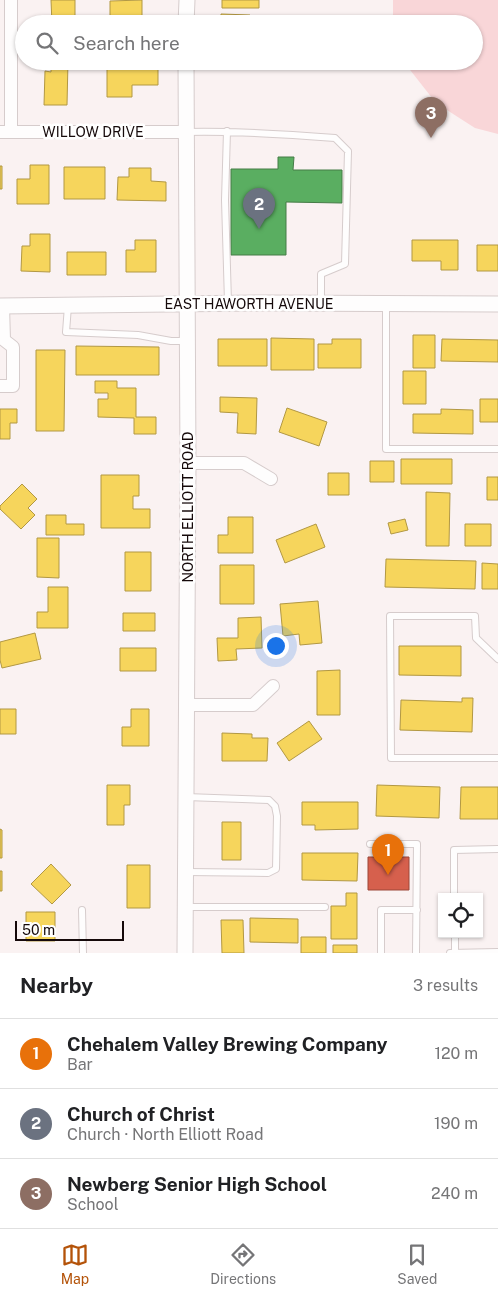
<!DOCTYPE html>
<html lang="en">
<head>
<meta charset="utf-8">
<style>
  body { margin:0; font-family:"Public Sans",sans-serif; background:#f2f2f2; color:#202124 }
  .controls { position:absolute; right:15px; bottom:15px; display:grid; overflow:hidden; border-radius:0px; box-shadow:0 1px 4px #0004 }
  .controls button { width:45px; height:45px; display:grid; place-items:center; padding:0; border:0; border-bottom:1px solid #e0e0e0; background:#fff; color:#202124; font:25px sans-serif }
  .scale { position:absolute; left:15px; bottom:12px; width:109px; box-sizing:border-box; padding-left:5px; border:2px solid #15090a; border-top:0; font-size:14px; line-height:18px; white-space:nowrap; color:#15090a; -webkit-text-stroke:4px #fff; paint-order:stroke }
  .you { position:absolute; left:275px; top:645px; width:18px; height:18px; margin:-12px; border:4px solid #fff; border-radius:50%; background:#1a73e8; box-shadow:0 0 0 8px #1a73e833 }
  .badge { display:grid; place-items:center; width:32px; height:32px; border-radius:50%; background:#b45309; color:#fff; font-size:16px; font-weight:700 }
  .pin { position:absolute; translate:-50% -41px; filter:drop-shadow(0 1px 2px #0008) }
  .pin::after { content:''; position:absolute; top:26px; width:18px; height:15px; background:inherit; clip-path:polygon(0 0,100% 0,50% 100%) }
  .list { margin:0; padding:0; list-style:none }
  h2 { display:flex; justify-content:space-between; align-items:center; height:65px; margin:0; padding:0 20px; font-size:21px }
  h2 small { font-size:16px; font-weight:400; color:#757577 }
  .list li { display:grid; grid-template-columns:32px 1fr auto; gap:15px; align-items:center; box-sizing:border-box; height:70px; padding:0 20px; border-top:1px solid #e0e0e0 }
  .list b { display:block; font-size:19px; white-space:nowrap }
  .list p { margin:0; font-size:16px; white-space:nowrap; color:#757577 }
  .list em { font-size:16px; font-style:normal; color:#757577 }
  .icon { flex:none; width:28px; height:28px; fill:none; stroke:currentColor; stroke-width:2; stroke-linecap:round; stroke-linejoin:round }
  .map { position:relative; flex:none; width:498px; height:953px; overflow:hidden }
  .search { position:absolute; background:#fff; box-shadow:0 1px 4px #0004; left:15px; right:15px; top:15px; height:55px; display:flex; align-items:center; gap:12px; box-sizing:border-box; padding:0 18px; border-radius:28px; color:#757577; font-size:19px }
  .sheet { height:275px; background:#fff }
  nav { display:flex; justify-content:space-around; align-items:center; box-sizing:border-box; height:70px; border-top:1px solid #e0e0e0; background:#fff; font-size:14px; color:#757577 }
  nav a { display:grid; justify-items:center; gap:2px }
  nav .on { color:#b45309 }
  .map>svg:first-child { display:block }
  .green { fill:#f9d6d8 }
  .homes { fill:#f6d55c; stroke:#b29843 }
  .shops { fill:#d6604d; stroke:#9c4639 }
  .public { fill:#5aae61; stroke:#457c47 }
  .lines { fill:none; stroke-linecap:round; stroke-linejoin:round }
  .service-casing { stroke:#d6cccc; stroke-width:8 }
  .minor-casing { stroke:#d6cccc; stroke-width:14 }
  .tertiary-casing { stroke:#d6cccc; stroke-width:17 }
  .service { stroke:#fefdfd; stroke-width:6 }
  .minor { stroke:#fefdfd; stroke-width:12 }
  .tertiary { stroke:#fefdfd; stroke-width:15 }
  .labels { text-anchor:middle; stroke-width:5; stroke-linejoin:round; paint-order:stroke }
  .street-label { font-size:14px; fill:#15090a; stroke:#fff }
</style>
</head>
<body>
<div class="map">
<svg width="498" height="953" viewBox="0 0 498 953">
  <rect width="100%" height="100%" fill="#faf2f2"/>
  <path class="green" d="M 393,0 L 498,0 L 498,134 L 475,128 L 436,103 L 407,66 L 406,61 L 474,61 L 474,24 L 393,24 Z"/>
  <path class="homes" d="M 51,0 L 75,0 L 75,24 L 52,24 Z
    M 142,0 L 142,24 L 110,24 L 110,1 Z
    M 222,0 L 259,0 L 259,8 L 222,8 Z
    M 221,14 L 250,15 L 249,24 L 221,24 Z
    M 51,61 L 68,61 L 67,105 L 44,105 L 45,71 L 51,72 Z
    M 107,61 L 131,61 L 131,66 L 158,66 L 158,85 L 132,85 L 132,97 L 107,97 Z
    M 30,165 L 49,165 L 49,204 L 17,204 L 17,179 L 30,179 Z
    M 0,166 L 2,166 L 2,189 L 0,189 Z
    M 64,167 L 105,167 L 105,199 L 64,199 Z
    M 129,168 L 151,168 L 151,181 L 166,182 L 166,201 L 117,200 L 118,177 L 129,177 Z
    M 30,234 L 50,234 L 50,272 L 21,271 L 22,246 L 30,246 Z
    M 135,240 L 156,240 L 156,272 L 126,272 L 126,250 L 135,250 Z
    M 412,240 L 458,240 L 458,270 L 441,270 L 441,261 L 412,261 Z
    M 477,245 L 498,245 L 498,271 L 477,271 Z
    M 67,252 L 106,252 L 106,275 L 67,275 Z
    M 413,335 L 435,335 L 435,368 L 413,368 Z
    M 271,338 L 314,339 L 314,370 L 271,370 Z
    M 218,339 L 267,339 L 267,366 L 218,366 Z
    M 332,339 L 361,339 L 361,368 L 318,368 L 318,344 L 332,344 Z
    M 442,339 L 498,340 L 498,362 L 441,361 Z
    M 76,346 L 159,347 L 159,375 L 76,375 Z
    M 36,350 L 65,350 L 64,431 L 36,431 Z
    M 403,371 L 426,371 L 426,404 L 403,404 Z
    M 95,381 L 117,381 L 117,388 L 136,388 L 136,417 L 156,417 L 156,434 L 134,434 L 134,418 L 98,417 L 98,399 L 108,399 L 108,393 L 95,393 Z
    M 220,397 L 257,398 L 256,434 L 237,433 L 238,413 L 220,412 Z
    M 480,399 L 498,399 L 498,422 L 480,422 Z
    M 287,408 L 327,422 L 319,446 L 279,432 Z
    M 0,409 L 17,409 L 17,423 L 10,423 L 10,439 L 0,439 Z
    M 441,409 L 473,410 L 473,434 L 413,433 L 413,414 L 441,414 Z
    M 401,459 L 452,459 L 452,484 L 401,484 Z
    M 370,461 L 394,461 L 394,482 L 370,482 Z
    M 328,473 L 349,473 L 349,495 L 328,495 Z
    M 101,475 L 139,475 L 139,496 L 133,496 L 133,509 L 150,509 L 150,528 L 101,528 Z
    M 487,477 L 498,477 L 498,500 L 487,500 Z
    M 22,484 L 37,499 L 28,508 L 35,515 L 21,529 L 0,509 L 0,506 Z
    M 426,492 L 450,493 L 449,546 L 426,546 Z
    M 46,515 L 66,515 L 66,524 L 84,524 L 84,535 L 46,535 Z
    M 228,517 L 253,517 L 253,553 L 218,553 L 218,535 L 228,535 Z
    M 405,519 L 408,530 L 391,534 L 388,523 Z
    M 316,524 L 325,547 L 285,563 L 276,540 Z
    M 465,524 L 491,524 L 491,546 L 465,546 Z
    M 37,538 L 59,538 L 59,578 L 37,577 Z
    M 125,552 L 151,552 L 151,591 L 125,591 Z
    M 386,559 L 476,561 L 475,589 L 385,587 Z
    M 482,563 L 498,564 L 498,589 L 482,589 Z
    M 220,565 L 254,565 L 254,604 L 220,604 Z
    M 48,587 L 68,587 L 68,628 L 37,628 L 37,612 L 48,612 Z
    M 318,601 L 322,643 L 300,645 L 299,634 L 283,636 L 280,604 Z
    M 123,613 L 155,613 L 155,631 L 123,631 Z
    M 261,617 L 262,648 L 236,649 L 237,660 L 218,661 L 217,638 L 238,638 L 238,618 Z
    M 35,633 L 41,659 L 2,668 L 0,660 L 0,642 Z
    M 399,646 L 461,646 L 461,676 L 399,675 Z
    M 120,648 L 156,648 L 156,671 L 120,671 Z
    M 340,670 L 340,715 L 317,715 L 317,671 Z
    M 462,698 L 473,698 L 472,732 L 400,730 L 401,700 L 462,702 Z
    M 0,709 L 16,709 L 16,734 L 0,734 Z
    M 131,709 L 149,709 L 149,746 L 122,746 L 122,727 L 131,727 Z
    M 309,721 L 322,739 L 289,761 L 277,743 Z
    M 222,733 L 252,734 L 252,738 L 268,738 L 267,761 L 222,761 Z
    M 107,785 L 130,785 L 130,805 L 124,805 L 124,825 L 107,825 Z
    M 377,785 L 440,787 L 439,818 L 376,816 Z
    M 461,787 L 498,787 L 498,819 L 460,819 Z
    M 302,802 L 358,802 L 358,829 L 315,830 L 315,825 L 302,825 Z
    M 222,822 L 241,822 L 241,860 L 222,860 Z
    M 0,829 L 2,830 L 2,858 L 0,858 Z
    M 302,853 L 358,853 L 357,881 L 302,880 Z
    M 51,864 L 71,885 L 52,904 L 31,884 Z
    M 127,865 L 150,865 L 150,908 L 127,908 Z
    M 0,871 L 2,871 L 2,891 L 0,891 Z
    M 346,893 L 357,893 L 357,939 L 331,939 L 331,906 L 346,906 Z
    M 26,912 L 55,912 L 55,941 L 26,941 Z
    M 250,918 L 298,919 L 298,943 L 250,942 Z
    M 221,920 L 243,920 L 244,953 L 222,953 Z
    M 301,937 L 326,937 L 326,953 L 301,953 Z
    M 333,945 L 357,945 L 357,953 L 333,953 Z"/>
  <path class="shops" d="M 368,857 L 409,857 L 409,890 L 368,890 Z"/>
  <path class="public" d="M 278,157 L 294,157 L 293,170 L 342,170 L 342,203 L 286,202 L 286,255 L 231,255 L 231,169 L 278,169 Z"/>
  <g class="lines">
    <defs>
      <path id="service" d="M 227,131 L 225,200 L 228,302
        M 186,132 C 236,131 286,134 335,138 L 348,151 L 345,264 L 321,274 L 321,303
        M 386,304 L 386,449 L 498,449
        M 68,306 L 66,332 L 138,335 L 171,341 L 187,341
        M 498,659 L 476,638 L 475,616 L 390,616 L 391,758 L 498,758
        M 370,844 L 417,844 L 416,953
        M 186,872 L 268,873 L 276,869 L 277,816 L 275,806 L 269,800 L 186,797
        M 454,897 L 454,850 L 498,849
        M 186,907 L 325,907
        M 82,910 L 83,953
        M 455,934 L 455,953
        M 381,953 L 381,910 L 417,910
        M 450,953 L 498,952"/>
      <path id="minor" d="M 11,0 L 11,132
        M 0,132 L 186,132
        M 0,386 L 13,386 L 13,347 L 4,340 L 3,306
        M 188,463 L 244,463 L 271,479
        M 187,705 L 253,705 L 273,686"/>
      <path id="tertiary" d="M 186,24 L 187,0
        M 0,306 L 265,303 L 498,304
        M 185,953 L 188,463 L 186,61"/>
    </defs>
    <use href="#service" class="service-casing"/>
    <use href="#minor" class="minor-casing"/>
    <use href="#tertiary" class="tertiary-casing"/>
    <use href="#service" class="service"/>
    <use href="#minor" class="minor"/>
    <use href="#tertiary" class="tertiary"/>
  </g>
  <g class="labels">
    <g class="street-label">
      <text x="93" y="137">WILLOW DRIVE</text>
      <text x="249" y="309">EAST HAWORTH AVENUE</text>
      <text transform="translate(188 507) rotate(-90)" y="5">NORTH ELLIOTT ROAD</text>
    </g>
  </g>
</svg>
<div class="controls">
<button><svg class="icon" aria-label="locate" viewBox="0 0 24 24"><circle cx="12" cy="12" r="6"/><path d="M12 2v4M12 18v4M2 12h4M18 12h4"/></svg></button>
</div>
<div class="scale">50 m</div>
<div class="you"></div>
<div class="pin badge" style="left:388px;top:875px;background:#e8710a">1</div>
<div class="pin badge" style="left:259px;top:229px;background:#6b7280">2</div>
<div class="pin badge" style="left:431px;top:138px;background:#8d6e63">3</div>
<div class="search"><svg class="icon" aria-label="search" viewBox="0 0 24 24"><circle cx="10" cy="10" r="6"/><path d="M15 15l6 6"/></svg>Search here</div>
</div>
<section class="sheet">
<h2>Nearby<small>3 results</small></h2>
<ul class="list">
<li><span class="badge" style="background:#e8710a">1</span><div><b>Chehalem Valley Brewing Company</b><p>Bar</p></div><em>120 m</em></li>
<li><span class="badge" style="background:#6b7280">2</span><div><b>Church of Christ</b><p>Church · North Elliott Road</p></div><em>190 m</em></li>
<li><span class="badge" style="background:#8d6e63">3</span><div><b>Newberg Senior High School</b><p>School</p></div><em>240 m</em></li>
</ul>
</section>
<nav>
<a class="on"><svg class="icon" aria-label="map" viewBox="0 0 24 24"><path d="M3 6l6-2 6 2 6-2v14l-6 2-6-2-6 2zM9 4v14M15 6v14"/></svg>Map</a>
<a><svg class="icon" aria-label="directions" viewBox="0 0 24 24"><path d="M12 3l9 9-9 9-9-9zM9 14v-3h6M13 9l2 2-2 2"/></svg>Directions</a>
<a><svg class="icon" aria-label="saved" viewBox="0 0 24 24"><path d="M7 4h10v16l-5-4-5 4z"/></svg>Saved</a>
</nav>
</body>
</html>
